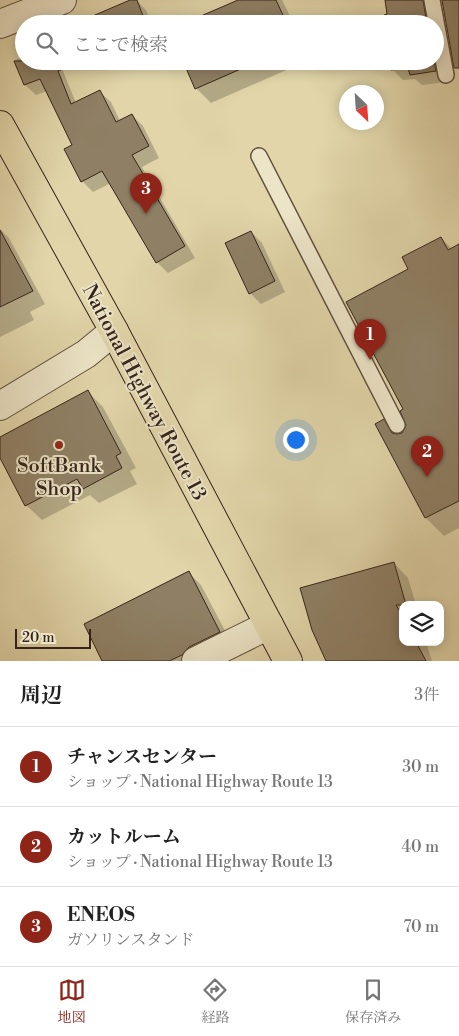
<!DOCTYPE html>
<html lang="ja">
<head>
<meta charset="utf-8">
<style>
  body { margin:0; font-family:"Libre Bodoni","Noto Serif JP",serif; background:#f6f6f6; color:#222 }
  .controls { position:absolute; right:15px; bottom:15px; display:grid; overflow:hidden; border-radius:10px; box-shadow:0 2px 12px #0003 }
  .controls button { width:45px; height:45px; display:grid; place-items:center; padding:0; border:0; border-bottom:1px solid #e0e0e0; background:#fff; color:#222; font:25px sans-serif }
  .compass { position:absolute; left:339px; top:85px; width:45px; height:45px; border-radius:50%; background:#fff; box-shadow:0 2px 12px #0003; rotate:155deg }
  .scale { position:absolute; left:15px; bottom:12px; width:76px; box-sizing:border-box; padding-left:5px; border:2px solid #36241c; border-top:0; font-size:14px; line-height:18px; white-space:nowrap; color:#36241c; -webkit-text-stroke:4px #ece4c7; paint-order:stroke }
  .you { position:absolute; left:295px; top:439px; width:18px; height:18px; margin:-12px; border:4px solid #fff; border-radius:50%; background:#1a73e8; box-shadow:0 0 0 8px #1a73e833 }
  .badge { display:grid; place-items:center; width:32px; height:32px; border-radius:50%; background:#8f2418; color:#fff; font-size:16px; font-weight:700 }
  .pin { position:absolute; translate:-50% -41px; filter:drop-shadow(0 1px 2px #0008) }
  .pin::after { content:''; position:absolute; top:26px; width:18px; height:15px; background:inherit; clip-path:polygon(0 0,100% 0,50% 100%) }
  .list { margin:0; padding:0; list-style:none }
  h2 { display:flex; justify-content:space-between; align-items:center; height:65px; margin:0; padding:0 20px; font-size:21px }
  h2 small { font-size:16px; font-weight:400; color:#767676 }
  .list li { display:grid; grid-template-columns:32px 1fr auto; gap:15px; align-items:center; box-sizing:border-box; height:80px; padding:0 20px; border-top:1px solid #e0e0e0 }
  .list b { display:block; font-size:19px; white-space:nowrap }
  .list p { margin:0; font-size:16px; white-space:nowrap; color:#767676 }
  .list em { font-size:16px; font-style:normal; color:#767676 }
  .icon { flex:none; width:28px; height:28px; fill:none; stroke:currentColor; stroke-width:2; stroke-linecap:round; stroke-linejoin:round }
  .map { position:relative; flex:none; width:459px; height:661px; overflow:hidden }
  .search { position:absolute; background:#fff; box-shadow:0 2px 12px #0003; left:15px; right:15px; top:15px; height:55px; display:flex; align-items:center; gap:12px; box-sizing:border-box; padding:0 18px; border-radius:28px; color:#767676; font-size:19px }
  .sheet { height:305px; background:#fff }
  nav { display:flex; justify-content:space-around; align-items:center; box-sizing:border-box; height:70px; border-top:1px solid #e0e0e0; background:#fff; font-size:14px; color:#767676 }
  nav a { display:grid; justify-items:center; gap:2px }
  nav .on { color:#8f2418 }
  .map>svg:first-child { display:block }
  .shadow { fill:#0003 }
  .building { fill:#8f8065; stroke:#36241c }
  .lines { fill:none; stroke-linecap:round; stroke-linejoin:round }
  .lane-casing { stroke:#61503f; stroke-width:18 }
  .street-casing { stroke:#61503f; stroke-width:30 }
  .highway-casing { stroke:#36241c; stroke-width:30 }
  .lane { stroke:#ece4c7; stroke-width:15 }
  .street { stroke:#ece4c7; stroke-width:28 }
  .highway { stroke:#e1d5a9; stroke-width:28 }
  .poi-dot { fill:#8f2418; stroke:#ece4c7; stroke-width:2 }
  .labels { text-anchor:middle; stroke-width:4; stroke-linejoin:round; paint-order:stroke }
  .street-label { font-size:20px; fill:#36241c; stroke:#ece4c7 }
  .poi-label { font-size:20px; fill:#36241c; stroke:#ece4c7 }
</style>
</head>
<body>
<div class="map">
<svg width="459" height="661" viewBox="0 0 459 661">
  <rect width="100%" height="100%" fill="#e1d5a9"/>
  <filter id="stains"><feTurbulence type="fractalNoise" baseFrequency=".004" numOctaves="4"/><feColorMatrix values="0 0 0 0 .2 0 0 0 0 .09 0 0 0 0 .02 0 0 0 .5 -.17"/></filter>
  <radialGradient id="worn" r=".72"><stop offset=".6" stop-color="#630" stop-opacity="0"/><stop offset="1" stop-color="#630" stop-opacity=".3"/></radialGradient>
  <path class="shadow" d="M 133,0 L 136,0 L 146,10 L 152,24 L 103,24 Z
    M 241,0 L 282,0 L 294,24 L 196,24 Z
    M 386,0 L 428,0 L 435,24 L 383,24 L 382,17 L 389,15 Z
    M 435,24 L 446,82 L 422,85 L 415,79 L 403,80 L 392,69 L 391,61 L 435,61 Z
    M 24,57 L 24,61 L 59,61 L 76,103 L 100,92 L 111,102 L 120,121 L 132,115 L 143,126 L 159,158 L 142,167 L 195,258 L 168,273 L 157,262 L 111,183 L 93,192 L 82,181 L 74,145 L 47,91 L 36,95 L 25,85 L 15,60 Z
    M 122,61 L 136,61 L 126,65 Z
    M 184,61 L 307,61 L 211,103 L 196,88 Z
    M 0,229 L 9,238 L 45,304 L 30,312 L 34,320 L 0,337 Z
    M 251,232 L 262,243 L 285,292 L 261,304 L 250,293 Z
    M 441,238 L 452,249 L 459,246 L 459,528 L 444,536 L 426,518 L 377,424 L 383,421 L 398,435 L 403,434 L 408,425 L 405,410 L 410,270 Z
    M 88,392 L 103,407 L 136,468 L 130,471 L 137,484 L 99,503 L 90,495 L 42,520 L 26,505 L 0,455 L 0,438 Z
    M 394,563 L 408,578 L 416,605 L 403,605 L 403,642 L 426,642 L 432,661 L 327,661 Z
    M 188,572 L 201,585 L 232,644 L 200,661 L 103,661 Z"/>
  <path class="building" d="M 130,0 L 137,0 L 146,24 L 74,24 Z
    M 238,0 L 276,0 L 287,24 L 195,24 L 194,19 Z
    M 385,0 L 423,0 L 427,24 L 385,24 L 384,15 L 387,14 Z
    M 442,0 L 459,0 L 459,68 L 454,68 Z
    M 14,61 L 80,61 L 58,71 L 71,104 L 100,90 L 116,122 L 132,114 L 149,146 L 132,155 L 185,246 L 156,263 L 102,171 L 81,182 L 64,149 L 72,145 L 40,79 L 24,85 Z
    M 183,61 L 259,61 L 195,89 Z
    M 390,61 L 434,61 L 436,71 L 410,75 L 408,68 L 391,70 Z
    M 0,230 L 33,291 L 0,307 Z
    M 251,231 L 275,281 L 249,294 L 225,243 Z
    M 441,237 L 448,250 L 459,244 L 459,501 L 425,518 L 375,424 L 384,419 L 392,433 L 397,434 L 402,433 L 406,425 L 400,411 L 403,409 L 346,302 L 408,269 L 402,257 Z
    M 88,390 L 121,453 L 116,456 L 122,468 L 83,489 L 77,479 L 25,506 L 0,458 L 0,437 Z
    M 394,562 L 406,605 L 396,605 L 403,617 L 403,642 L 416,642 L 426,661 L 326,661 L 312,630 L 300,588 Z
    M 189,571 L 220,632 L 189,647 L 182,655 L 169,661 L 102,661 L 84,624 Z"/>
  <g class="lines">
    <defs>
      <path id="lane" d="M 432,0 L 446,75
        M 259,156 L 397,425"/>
      <path id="street" d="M 0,24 L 62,0
        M 0,406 L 86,354 L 114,331
        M 196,661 L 269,625"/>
      <path id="highway" d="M 0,125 L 114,331 L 288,661"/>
    </defs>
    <use href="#lane" class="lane-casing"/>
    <use href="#street" class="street-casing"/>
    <use href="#highway" class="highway-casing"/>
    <use href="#lane" class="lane"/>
    <use href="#street" class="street"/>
    <use href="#highway" class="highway"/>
  </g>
  <circle class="poi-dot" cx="59" cy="445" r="5"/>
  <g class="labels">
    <g class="street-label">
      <text transform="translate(145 392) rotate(62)" y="7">National Highway Route 13</text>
    </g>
    <g class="poi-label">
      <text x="59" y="472">SoftBank<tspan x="59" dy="23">Shop</tspan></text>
    </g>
  </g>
  <rect width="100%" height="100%" filter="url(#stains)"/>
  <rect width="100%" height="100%" fill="url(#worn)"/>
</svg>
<div class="controls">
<button><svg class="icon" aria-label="layers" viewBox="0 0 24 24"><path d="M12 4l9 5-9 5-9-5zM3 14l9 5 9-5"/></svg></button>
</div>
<svg class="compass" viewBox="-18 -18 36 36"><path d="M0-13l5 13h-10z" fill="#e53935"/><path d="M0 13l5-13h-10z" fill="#767676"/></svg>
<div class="scale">20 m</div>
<div class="you"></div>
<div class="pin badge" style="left:370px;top:360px">1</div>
<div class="pin badge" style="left:427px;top:477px">2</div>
<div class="pin badge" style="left:146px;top:214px">3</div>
<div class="search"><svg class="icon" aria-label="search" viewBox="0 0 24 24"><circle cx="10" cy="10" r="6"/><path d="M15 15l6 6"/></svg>ここで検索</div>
</div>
<section class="sheet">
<h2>周辺<small>3件</small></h2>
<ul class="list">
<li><span class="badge">1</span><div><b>チャンスセンター</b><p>ショップ · National Highway Route 13</p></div><em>30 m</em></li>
<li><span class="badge">2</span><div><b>カットルーム</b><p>ショップ · National Highway Route 13</p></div><em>40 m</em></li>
<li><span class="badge">3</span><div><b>ENEOS</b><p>ガソリンスタンド</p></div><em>70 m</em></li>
</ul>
</section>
<nav>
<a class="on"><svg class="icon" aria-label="map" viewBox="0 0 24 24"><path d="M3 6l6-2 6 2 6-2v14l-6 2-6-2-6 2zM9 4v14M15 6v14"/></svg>地図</a>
<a><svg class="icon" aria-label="directions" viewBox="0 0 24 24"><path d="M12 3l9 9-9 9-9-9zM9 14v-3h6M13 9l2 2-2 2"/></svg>経路</a>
<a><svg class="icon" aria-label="saved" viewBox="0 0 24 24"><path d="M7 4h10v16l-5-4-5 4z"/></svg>保存済み</a>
</nav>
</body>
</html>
